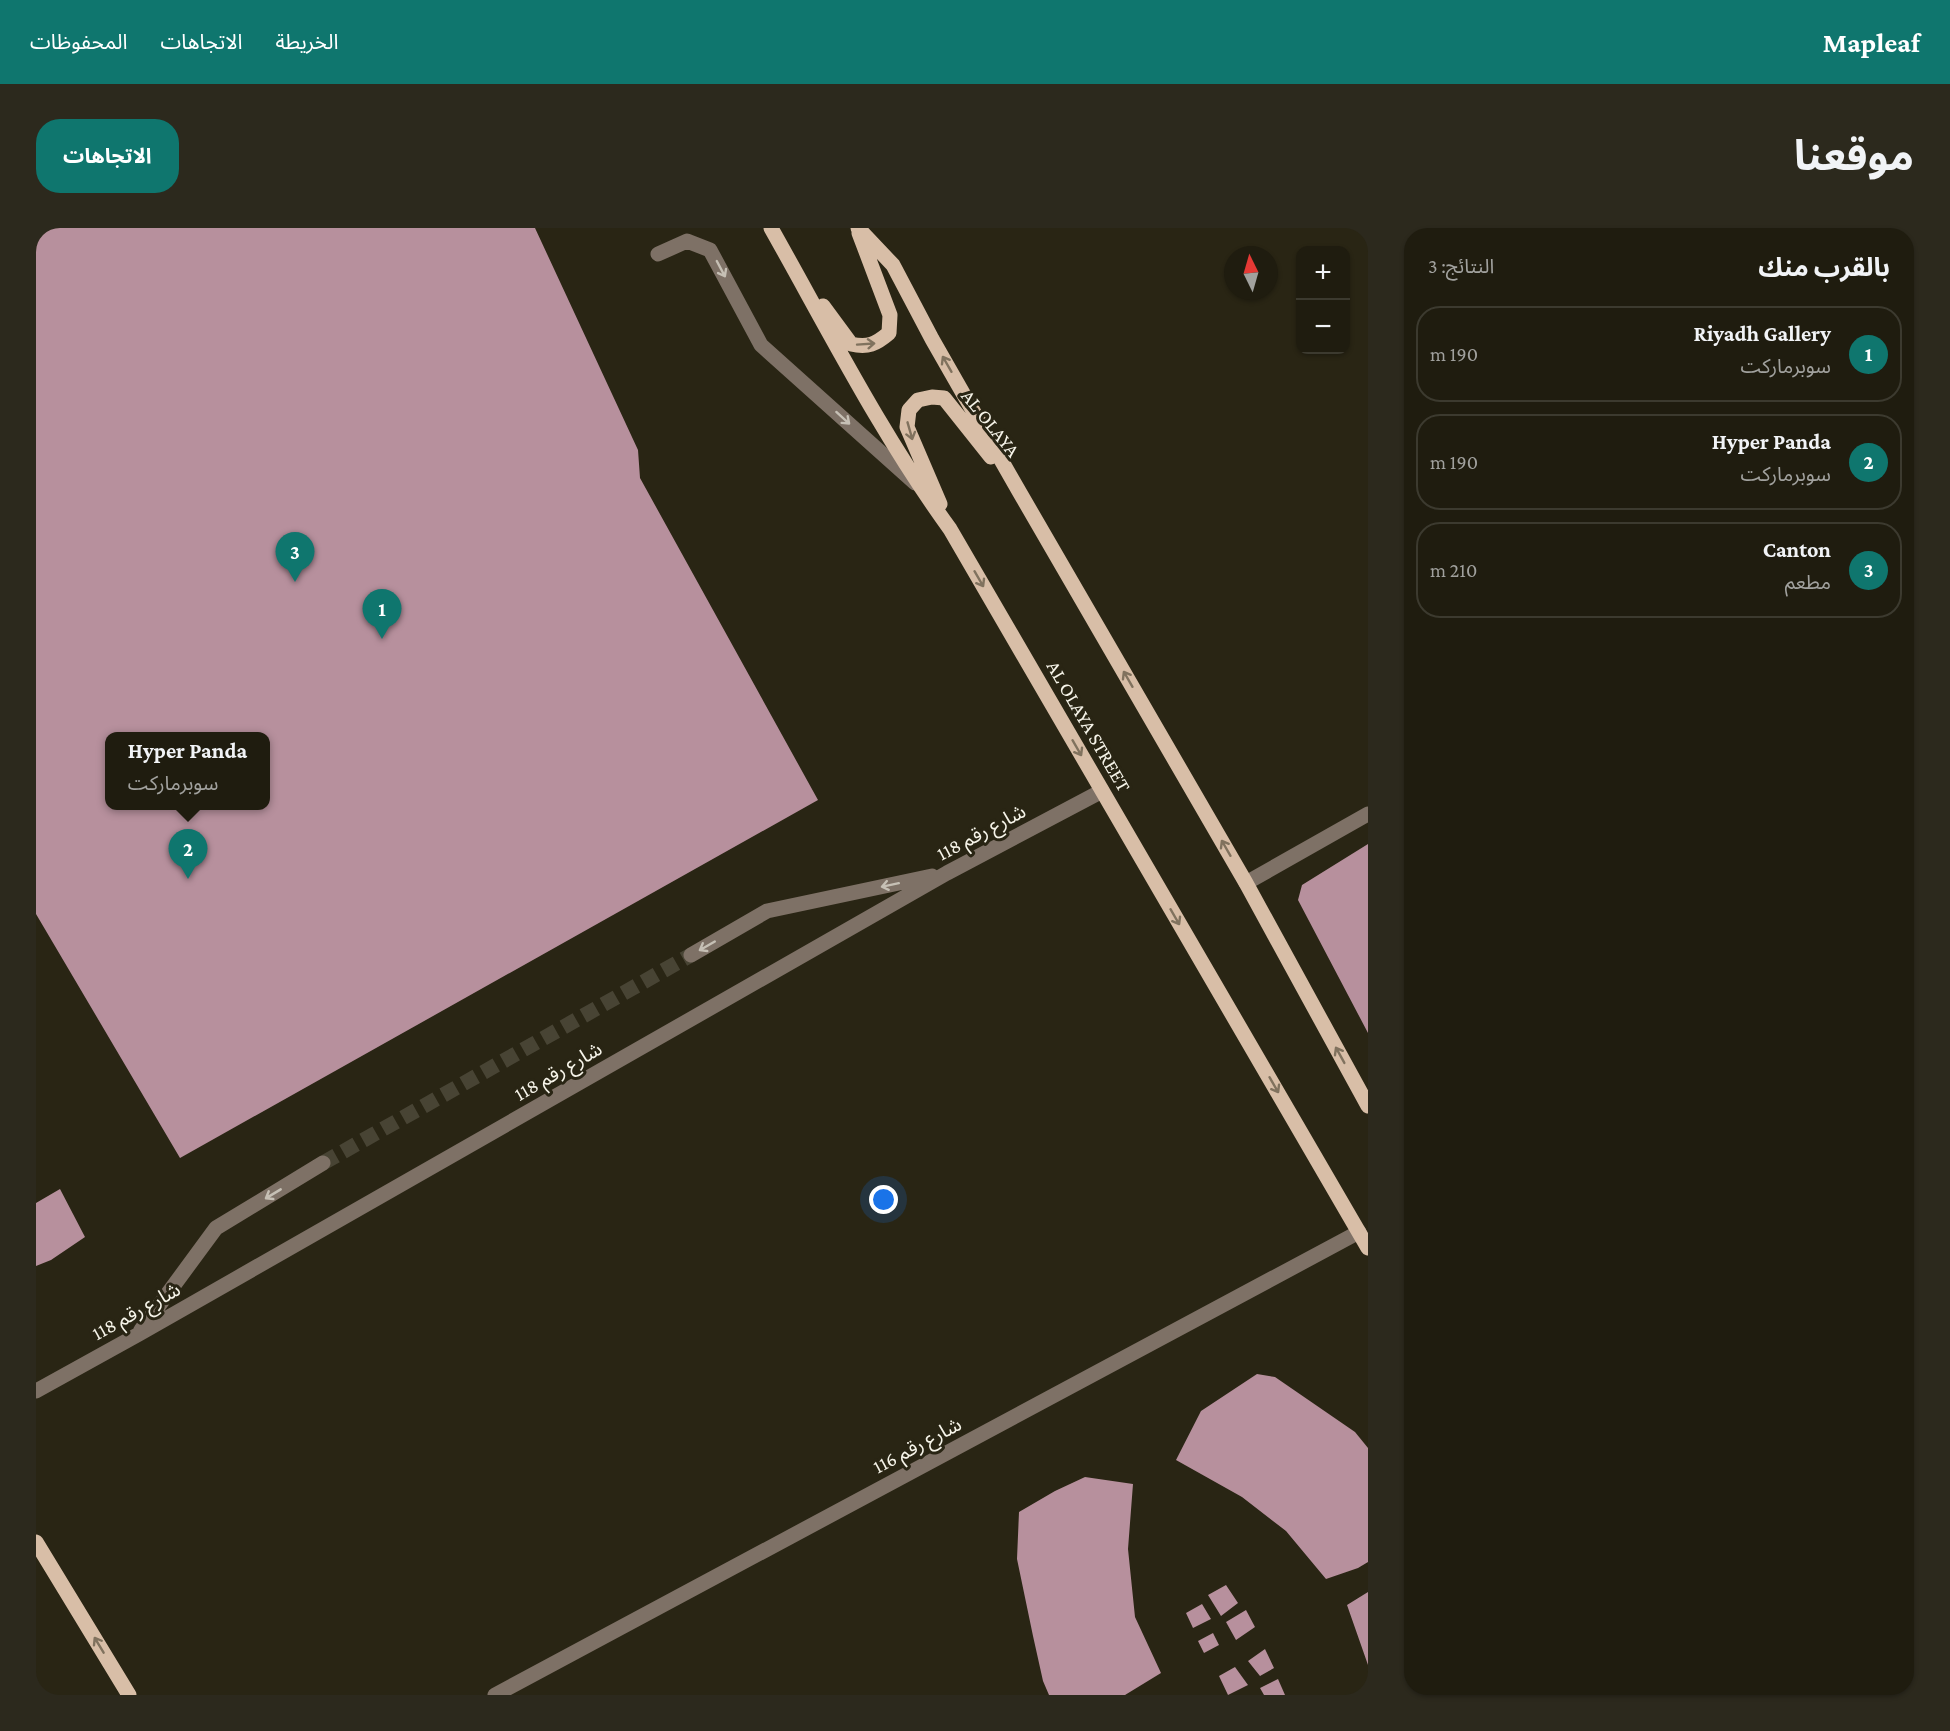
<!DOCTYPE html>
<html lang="ar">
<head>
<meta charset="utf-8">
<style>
  body { margin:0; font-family:"Crimson Pro","Noto Sans Arabic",serif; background:#2c291d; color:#f1f3f6; direction:rtl }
  .controls { position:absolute; right:18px; top:18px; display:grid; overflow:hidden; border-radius:12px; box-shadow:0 2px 4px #0004 }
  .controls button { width:54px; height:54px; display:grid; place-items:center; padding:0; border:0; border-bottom:2px solid #3c3a2f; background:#1f1c0f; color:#f1f3f6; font:30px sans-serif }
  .compass { position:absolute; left:1188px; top:18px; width:54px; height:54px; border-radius:50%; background:#1f1c0f; box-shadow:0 2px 4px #0004; rotate:355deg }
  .you { position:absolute; left:848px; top:972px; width:21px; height:21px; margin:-15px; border:4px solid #fff; border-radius:50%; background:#1a73e8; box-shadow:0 0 0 9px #1a73e833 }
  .badge { display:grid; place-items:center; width:39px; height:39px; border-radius:50%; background:#0f766e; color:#fff; font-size:20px; font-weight:700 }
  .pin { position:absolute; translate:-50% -50px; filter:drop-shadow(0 2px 3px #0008) }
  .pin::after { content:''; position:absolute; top:32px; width:21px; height:18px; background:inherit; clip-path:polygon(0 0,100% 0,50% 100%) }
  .popup { position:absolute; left:69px; top:504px; width:165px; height:78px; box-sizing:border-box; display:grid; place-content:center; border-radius:12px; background:#1f1c0f; filter:drop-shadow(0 2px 4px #0005); font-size:20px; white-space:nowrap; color:#a1a19e }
  .popup b { font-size:22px; color:#f1f3f6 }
  .popup::after { content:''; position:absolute; left:50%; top:100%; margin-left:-12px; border:12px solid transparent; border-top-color:#1f1c0f }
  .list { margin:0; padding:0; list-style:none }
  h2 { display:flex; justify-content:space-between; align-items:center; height:78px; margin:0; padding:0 24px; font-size:26px }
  h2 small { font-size:20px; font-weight:400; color:#a1a19e }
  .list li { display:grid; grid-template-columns:39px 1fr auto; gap:18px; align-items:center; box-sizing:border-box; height:96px; margin:0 12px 12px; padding:0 12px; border:2px solid #3c3a2f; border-radius:24px }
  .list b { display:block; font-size:22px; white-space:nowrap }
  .list p { margin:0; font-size:20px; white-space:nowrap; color:#a1a19e }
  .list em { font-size:20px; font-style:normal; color:#a1a19e }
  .map { position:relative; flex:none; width:1332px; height:1467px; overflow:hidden; direction:ltr; border-radius:24px }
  header { display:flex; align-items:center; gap:36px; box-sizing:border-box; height:84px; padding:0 30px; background:#0f766e; color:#fff }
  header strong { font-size:28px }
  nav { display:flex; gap:33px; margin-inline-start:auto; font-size:21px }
  .intro { display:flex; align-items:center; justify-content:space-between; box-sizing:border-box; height:144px; padding:0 36px }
  h1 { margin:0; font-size:42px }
  .button { padding:15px 27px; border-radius:24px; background:#0f766e; color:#fff; font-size:21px; font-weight:700 }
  main { display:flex; gap:36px; padding:0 36px }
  aside { flex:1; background:#1f1c0f; border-radius:24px; box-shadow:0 2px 4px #0004 }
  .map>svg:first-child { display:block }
  .building { fill:#b7909d; fill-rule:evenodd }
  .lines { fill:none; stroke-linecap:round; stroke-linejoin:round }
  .minor-tunnel { stroke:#484434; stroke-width:15; stroke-dasharray:15 8; stroke-linecap:butt }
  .minor { stroke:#7e7166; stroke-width:15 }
  .major { stroke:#d8bea7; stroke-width:15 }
  .oneway { stroke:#c6c0b5 }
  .oneway2 { stroke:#80725e }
  .labels { text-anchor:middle; stroke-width:6; stroke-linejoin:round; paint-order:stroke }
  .street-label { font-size:20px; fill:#f6f4e9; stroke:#292514 }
</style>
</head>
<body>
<header>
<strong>Mapleaf</strong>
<nav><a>الخريطة</a><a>الاتجاهات</a><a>المحفوظات</a></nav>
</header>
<div class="intro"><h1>موقعنا</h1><a class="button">الاتجاهات</a></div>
<main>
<aside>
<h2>بالقرب منك<small>النتائج: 3</small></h2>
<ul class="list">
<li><span class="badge">1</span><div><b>Riyadh Gallery</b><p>سوبرماركت</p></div><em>190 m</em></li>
<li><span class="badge">2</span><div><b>Hyper Panda</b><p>سوبرماركت</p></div><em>190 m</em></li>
<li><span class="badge">3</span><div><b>Canton</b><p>مطعم</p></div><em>210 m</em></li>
</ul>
</aside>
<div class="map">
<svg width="1332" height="1467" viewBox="0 0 1332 1467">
  <rect width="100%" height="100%" fill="#292514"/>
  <path class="building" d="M 0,0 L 499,0 L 602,222 L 604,250 L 782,572 L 144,930 L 0,686 ZM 74,508 L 230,508 L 230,578 L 74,578 Z
    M 1332,616 L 1332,805 L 1262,672 L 1266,657 Z
    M 24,961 L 49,1009 L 15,1032 L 0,1038 L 0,975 Z
    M 1221,1146 L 1239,1149 L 1319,1204 L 1332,1220 L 1332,1334 L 1322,1340 L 1290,1351 L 1250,1303 L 1206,1269 L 1140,1232 L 1165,1183 Z
    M 1049,1249 L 1097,1256 L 1092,1321 L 1099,1389 L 1125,1445 L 1089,1467 L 1013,1467 L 1007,1453 L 997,1408 L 981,1331 L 983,1284 L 1019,1263 Z
    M 1190,1357 L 1202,1375 L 1185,1388 L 1172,1367 Z
    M 1332,1364 L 1332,1437 L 1311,1377 Z
    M 1166,1376 L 1175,1391 L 1157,1400 L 1150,1385 Z
    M 1210,1382 L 1219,1399 L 1200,1412 L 1190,1394 Z
    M 1177,1405 L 1183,1417 L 1168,1425 L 1162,1413 Z
    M 1229,1421 L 1238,1440 L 1224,1448 L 1212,1433 Z
    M 1199,1439 L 1212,1457 L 1192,1467 L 1183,1448 Z
    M 1242,1451 L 1249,1467 L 1228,1467 L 1224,1460 Z"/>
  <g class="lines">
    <path class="minor-tunnel" d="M 287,935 L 655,727"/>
    <path class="minor" d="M 622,26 L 651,13 L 674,22 L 725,117 L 879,255
      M 1210,655 L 1332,586
      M 655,727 L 731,683 L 896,648
      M 105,1102 L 180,1000 L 287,935
      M 0,1163 L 103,1106 L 911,645 L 1066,563
      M 459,1467 L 1323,1004"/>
    <path class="major" d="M 735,0 C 792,101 845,206 914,301 L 1332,1020
      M 822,0 L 857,37 L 896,111 L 984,265 L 1210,655 L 1332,878
      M 787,78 L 815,116 C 832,120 840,116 853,105 L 854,87 L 823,5
      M 904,276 L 871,199 L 873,182 L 882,172 L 896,169 L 908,170 L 955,229
      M 0,1314 L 93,1467"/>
  </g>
  <defs><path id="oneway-shaft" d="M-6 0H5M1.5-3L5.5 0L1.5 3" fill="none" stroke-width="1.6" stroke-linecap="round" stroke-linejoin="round" transform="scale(1.5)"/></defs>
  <g class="oneway">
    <use href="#oneway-shaft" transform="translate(685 41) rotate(62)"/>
    <use href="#oneway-shaft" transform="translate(807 190) rotate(42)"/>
    <use href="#oneway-shaft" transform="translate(854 657) rotate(168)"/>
    <use href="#oneway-shaft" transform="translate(671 718) rotate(150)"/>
    <use href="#oneway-shaft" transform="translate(237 966) rotate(149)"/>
  </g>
  <g class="oneway2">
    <use href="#oneway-shaft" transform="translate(830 116) rotate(-4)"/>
    <use href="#oneway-shaft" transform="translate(911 136) rotate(-120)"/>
    <use href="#oneway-shaft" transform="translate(874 203) rotate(74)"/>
    <use href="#oneway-shaft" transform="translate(943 351) rotate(60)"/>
    <use href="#oneway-shaft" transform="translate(1092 451) rotate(-120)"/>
    <use href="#oneway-shaft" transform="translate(1041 520) rotate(60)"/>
    <use href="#oneway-shaft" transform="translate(1190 620) rotate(-120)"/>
    <use href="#oneway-shaft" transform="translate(1139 689) rotate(60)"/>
    <use href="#oneway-shaft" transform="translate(1304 827) rotate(-119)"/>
    <use href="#oneway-shaft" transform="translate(1238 857) rotate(60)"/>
    <use href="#oneway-shaft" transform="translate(63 1417) rotate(-121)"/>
  </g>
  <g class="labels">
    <g class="street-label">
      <text transform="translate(955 195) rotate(51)" y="7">AL OLAYA</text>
      <text transform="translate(1053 498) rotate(60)" y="7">AL OLAYA STREET</text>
      <text transform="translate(945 604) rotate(-28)" y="7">شارع رقم 118</text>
      <text transform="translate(522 843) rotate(-30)" y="7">شارع رقم 118</text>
      <text transform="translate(100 1083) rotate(-29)" y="7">شارع رقم 118</text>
      <text transform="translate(881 1217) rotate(-28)" y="7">شارع رقم 116</text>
    </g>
  </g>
</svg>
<div class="controls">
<button>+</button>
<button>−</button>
</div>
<svg class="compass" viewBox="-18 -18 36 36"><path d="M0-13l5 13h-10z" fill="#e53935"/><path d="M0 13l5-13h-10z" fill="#a1a19e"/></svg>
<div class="you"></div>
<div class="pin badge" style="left:346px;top:411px">1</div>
<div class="pin badge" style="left:152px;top:651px">2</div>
<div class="popup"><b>Hyper Panda</b>سوبرماركت</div>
<div class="pin badge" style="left:259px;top:354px">3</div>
</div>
</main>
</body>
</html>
